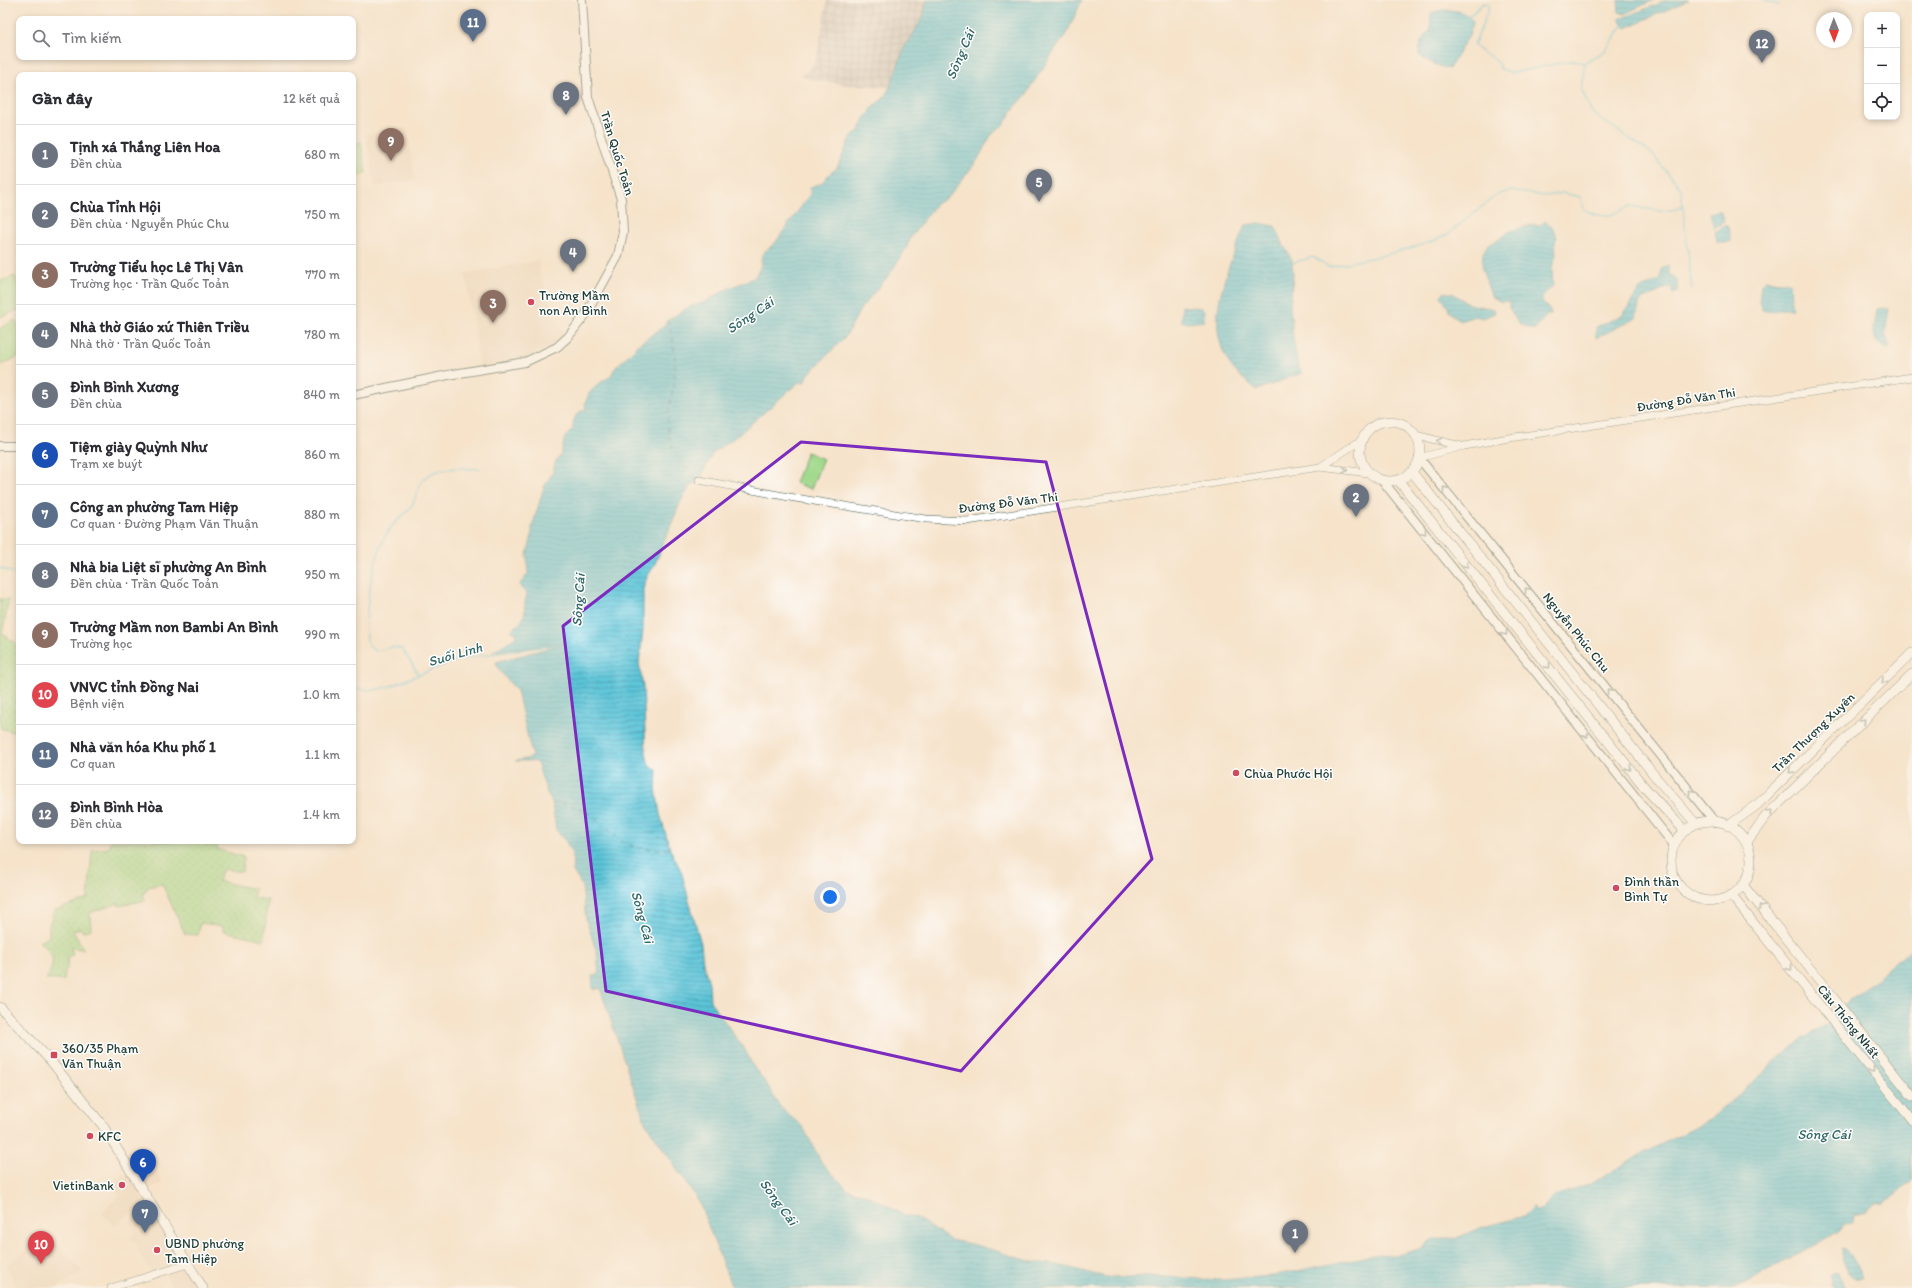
<!DOCTYPE html>
<html lang="vi">
<head>
<meta charset="utf-8">
<style>
  body { margin:0; font-family:Itim,sans-serif; background:#f7f7f7; color:#2b2b33 }
  .controls { position:absolute; right:12px; top:12px; display:grid; overflow:hidden; border-radius:8px; box-shadow:0 2px 6px #0003 }
  .controls button { width:36px; height:36px; display:grid; place-items:center; padding:0; border:0; border-bottom:1px solid #e1e1e2; background:#fff; color:#2b2b33; font:20px sans-serif }
  .compass { position:absolute; left:1816px; top:12px; width:36px; height:36px; border-radius:50%; background:#fff; box-shadow:0 2px 6px #0003; rotate:179deg }
  .you { position:absolute; left:830px; top:897px; width:14px; height:14px; margin:-10px; border:3px solid #fff; border-radius:50%; background:#1a73e8; box-shadow:0 0 0 6px #1a73e833 }
  .badge { display:grid; place-items:center; width:26px; height:26px; border-radius:50%; background:#2563eb; color:#fff; font-size:13px; font-weight:700 }
  .pin { position:absolute; translate:-50% -33px; filter:drop-shadow(0 1px 2px #0008) }
  .pin::after { content:''; position:absolute; top:21px; width:14px; height:12px; background:inherit; clip-path:polygon(0 0,100% 0,50% 100%) }
  .list { margin:0; padding:0; list-style:none }
  h2 { display:flex; justify-content:space-between; align-items:center; height:52px; margin:0; padding:0 16px; font-size:17px }
  h2 small { font-size:13px; font-weight:400; color:#7c7c81 }
  .list li { display:grid; grid-template-columns:26px 1fr auto; gap:12px; align-items:center; box-sizing:border-box; height:60px; padding:0 16px; border-top:1px solid #e1e1e2 }
  .list b { display:block; font-size:15px; white-space:nowrap }
  .list p { margin:0; font-size:13px; white-space:nowrap; color:#7c7c81 }
  .list em { font-size:13px; font-style:normal; color:#7c7c81 }
  .icon { flex:none; width:22px; height:22px; fill:none; stroke:currentColor; stroke-width:2; stroke-linecap:round; stroke-linejoin:round }
  .map { position:relative; flex:none; width:1912px; height:1288px; overflow:hidden }
  .search { position:absolute; background:#fff; box-shadow:0 2px 6px #0003; left:16px; top:16px; width:340px; height:44px; display:flex; align-items:center; gap:10px; box-sizing:border-box; padding:0 14px; border-radius:8px; color:#7c7c81; font-size:15px }
  .panel { position:absolute; background:#fff; box-shadow:0 2px 6px #0003; left:16px; top:72px; width:340px; height:772px; border-radius:8px }
  .map>svg:first-child { display:block }
  .built { fill:#ead4b8 }
  .industrial { fill:url(#industrial-grid) }
  .grass { fill:url(#grass-dots); stroke:#608b60 }
  .park { fill:#a0d98b; stroke:#608b60 }
  .water { fill:url(#water-rules); stroke:#3e8086 }
  .lines { fill:none; stroke-linecap:round; stroke-linejoin:round }
  .stream { stroke:#5cc4d8; stroke-width:1.5 }
  .ferry { stroke:#316665; stroke-width:1; stroke-dasharray:5 4; stroke-linecap:butt }
  .tertiary-casing { stroke:#3f564b; stroke-width:8 }
  .secondary-casing { stroke:#3f564b; stroke-width:10 }
  .primary-casing { stroke:#3f564b; stroke-width:10 }
  .tertiary { stroke:#fff; stroke-width:7 }
  .secondary { stroke:#fff; stroke-width:8 }
  .primary { stroke:#fff; stroke-width:9 }
  .oneway { stroke:#8f9e9a }
  .marked { fill:none; stroke:#7b2cbf; stroke-width:3; stroke-linejoin:round }
  .poi-dot { fill:#d1495b; stroke:#fff; stroke-width:1.5 }
  .labels { text-anchor:middle; stroke-width:3; stroke-linejoin:round; paint-order:stroke }
  .street-label { font-size:13px; fill:#1f3d34; stroke:#fff }
  .poi-label { font-size:13px; fill:#1f3d34; stroke:#fff; text-anchor:start }
  .water-label { font-size:14px; font-style:italic; fill:#316665; stroke:#fff }
</style>
</head>
<body>
<div class="map">
<svg width="1912" height="1288" viewBox="0 0 1912 1288">
  <defs>
    <pattern id="industrial-grid" width="8" height="8" patternUnits="userSpaceOnUse"><rect width="8" height="8" fill="#ccc2b9"/><path d="M0 4h8M4 0v8" fill="none" stroke="#a59f97"/></pattern>
    <pattern id="grass-dots" width="8" height="8" patternUnits="userSpaceOnUse"><rect width="8" height="8" fill="#a0d98b"/><path d="M2 2h.1M6 6h.1" fill="none" stroke="#89bb79" stroke-width="1.8" stroke-linecap="round"/></pattern>
    <pattern id="water-rules" width="6" height="5" patternUnits="userSpaceOnUse"><rect width="6" height="5" fill="#5cc4d8"/><path d="M0 2.5h6" fill="none" stroke="#4ba0b0"/></pattern>
  </defs>
  <rect width="100%" height="100%" fill="#fff"/>
  <filter id="ink" filterUnits="userSpaceOnUse"><feTurbulence type="fractalNoise" baseFrequency=".025" numOctaves="2"/><feDisplacementMap in="SourceGraphic" scale="8" xChannelSelector="R" yChannelSelector="G"/><feConvolveMatrix kernelMatrix="1 2 1 2 8 2 1 2 1" color-interpolation-filters="sRGB"/></filter>
  <filter id="wash" filterUnits="userSpaceOnUse"><feTurbulence type="fractalNoise" baseFrequency=".012" numOctaves="4" result="noise"/><feDisplacementMap in="SourceGraphic" scale="16" xChannelSelector="R" yChannelSelector="G"/><feGaussianBlur stdDeviation="0.9" result="paint"/><feColorMatrix in="noise" values="0 0 0 0 0 0 0 0 0 0 0 0 0 0 0 0 0 1.4 0 .05"/><feComposite in="paint" operator="in"/></filter>
  <g filter="url(#wash)">
    <rect width="100%" height="100%" fill="#f6e3cb"/>
    <path class="built" d="M 407,128 L 415,179 L 375,187 L 366,134 Z
      M 538,259 L 540,275 L 564,336 L 555,344 L 524,359 L 480,367 L 465,273 L 533,262 Z
      M 156,1171 L 162,1183 L 147,1190 L 141,1180 Z
      M 128,1172 L 148,1202 L 114,1226 L 101,1212 L 119,1196 L 112,1183 Z
      M 150,1206 L 183,1262 L 151,1272 L 137,1251 L 139,1248 L 130,1238 L 136,1231 L 128,1222 Z
      M 50,1238 L 83,1272 L 56,1288 L 17,1288 L 6,1265 L 37,1242 L 39,1246 Z
      M 187,1268 L 196,1283 L 184,1288 L 171,1288 L 166,1274 Z"/>
    <path class="industrial" d="M 827,0 L 927,0 L 923,17 L 908,43 L 906,43 L 890,87 L 847,85 L 808,79 L 802,75 L 813,66 L 817,56 Z"/>
    <path class="grass" d="M 0,599 L 9,600 L 2,634 L 19,645 L 19,729 L 16,733 L 0,728 Z
      M 110,841 L 219,841 L 217,849 L 244,857 L 242,872 L 223,869 L 218,881 L 255,889 L 253,898 L 268,900 L 264,940 L 223,931 L 223,926 L 200,923 L 198,935 L 185,934 L 162,884 L 148,887 L 143,895 L 146,900 L 119,906 L 119,903 L 90,913 L 91,929 L 83,932 L 80,928 L 73,931 L 84,950 L 71,947 L 73,955 L 68,956 L 67,969 L 65,971 L 64,981 L 46,979 C 56,963 55,953 39,942 L 49,937 L 49,926 L 54,911 L 88,899 L 92,850 L 109,848 Z"/>
    <path class="park" d="M 361,142 L 366,174 L 353,177 L 353,144 Z
      M 15,276 L 19,288 L 19,310 L 0,317 L 0,281 Z
      M 15,320 L 19,328 L 19,356 L 2,365 L 0,362 L 0,328 Z
      M 807,452 L 823,459 L 811,489 L 795,483 Z"/>
    <path class="water" d="M 927,0 L 1082,0 L 1068,31 L 1031,86 L 1027,94 L 1012,111 L 1004,125 L 998,128 L 990,137 L 977,161 L 948,197 L 936,204 L 911,237 L 907,247 L 889,275 L 861,308 L 846,336 L 808,375 L 804,383 L 799,382 L 738,435 L 713,453 L 699,480 L 691,485 L 681,501 L 654,566 L 647,577 L 643,589 L 643,630 L 639,663 L 643,687 L 646,753 L 649,766 L 657,770 L 656,789 L 660,814 L 670,849 L 681,871 L 701,944 L 703,963 L 709,983 L 710,1001 L 745,1050 L 753,1066 L 768,1086 L 780,1107 L 803,1127 L 822,1163 L 847,1189 L 867,1195 L 903,1214 L 920,1220 L 950,1240 L 976,1245 L 1033,1262 L 1058,1265 L 1111,1278 L 1147,1276 L 1221,1280 L 1273,1276 L 1378,1254 L 1397,1255 L 1419,1249 L 1433,1239 L 1454,1239 L 1483,1227 L 1521,1217 L 1529,1212 L 1533,1206 L 1536,1211 L 1542,1209 L 1554,1196 L 1591,1184 L 1634,1158 L 1711,1119 L 1720,1109 L 1736,1098 L 1745,1088 L 1766,1071 L 1771,1064 L 1812,1032 L 1827,1024 L 1835,1013 L 1857,994 L 1873,983 L 1885,971 L 1912,948 L 1912,1181 L 1884,1203 L 1876,1204 L 1865,1212 L 1853,1215 L 1852,1222 L 1844,1223 L 1840,1230 L 1818,1244 L 1776,1265 L 1745,1283 L 1733,1288 L 732,1288 L 699,1202 L 645,1122 L 600,988 L 593,990 L 592,976 L 599,975 L 597,953 L 586,920 L 582,886 L 573,871 L 572,854 L 566,842 L 556,830 L 552,803 L 547,793 L 537,763 L 533,761 L 515,761 L 530,758 L 532,755 L 517,691 L 498,669 L 496,662 L 571,642 L 492,652 L 516,637 L 517,633 L 513,632 L 512,629 C 531,618 521,610 527,594 L 521,588 L 520,584 L 528,574 L 527,555 L 532,535 L 532,527 L 544,487 L 553,472 L 555,463 L 561,454 L 565,437 L 573,429 C 572,420 576,412 586,409 L 585,404 L 589,393 L 602,381 L 610,377 L 615,368 L 640,343 L 663,327 L 668,320 L 689,307 L 703,303 L 729,288 L 754,278 L 760,268 L 762,254 L 775,243 L 810,194 L 810,187 L 822,183 L 828,175 L 837,168 L 850,138 L 860,130 L 865,117 L 870,113 L 873,106 L 883,99 L 890,87 L 906,43 L 908,43 L 923,17 Z
      M 1618,0 L 1654,0 L 1624,14 L 1619,12 Z
      M 1669,0 L 1689,0 L 1626,28 L 1619,19 Z
      M 1441,10 C 1455,10 1464,10 1473,21 L 1469,35 L 1449,69 C 1442,68 1423,60 1419,55 C 1420,45 1421,37 1430,31 L 1431,13 Z
      M 1720,210 L 1724,221 L 1714,228 L 1710,213 Z
      M 1545,221 L 1552,227 L 1557,237 L 1555,242 L 1556,254 L 1552,268 L 1553,286 L 1542,296 L 1543,304 L 1549,307 L 1551,315 L 1547,315 L 1534,330 L 1518,323 L 1509,308 L 1509,301 L 1501,302 L 1491,296 L 1482,269 L 1483,253 L 1488,244 L 1495,242 L 1510,231 L 1532,225 L 1541,225 Z
      M 1259,223 L 1275,226 L 1284,246 L 1292,260 L 1293,276 L 1290,305 L 1293,337 L 1298,366 L 1302,373 L 1257,390 C 1250,384 1240,377 1234,370 C 1199,325 1228,270 1245,225 Z
      M 1727,224 L 1730,234 L 1730,242 L 1717,242 L 1715,232 Z
      M 1668,265 L 1669,274 L 1677,279 L 1678,292 L 1673,294 L 1671,286 L 1640,301 L 1636,318 L 1596,338 L 1596,327 L 1623,315 L 1639,290 L 1660,279 L 1662,268 Z
      M 1765,280 L 1789,283 C 1792,293 1790,300 1792,309 L 1783,309 L 1775,311 L 1762,310 L 1759,302 L 1761,284 Z
      M 1444,292 L 1454,294 L 1469,304 L 1494,309 L 1495,313 L 1483,318 L 1475,316 L 1460,321 L 1452,315 L 1441,296 Z
      M 1182,306 L 1201,308 L 1204,311 L 1204,321 L 1188,323 L 1181,321 Z
      M 1883,308 L 1889,309 L 1885,334 L 1890,347 L 1887,349 L 1875,339 L 1874,331 L 1877,309 Z
      M 1841,1248 L 1845,1249 C 1852,1258 1860,1267 1862,1278 L 1858,1279 C 1844,1274 1841,1262 1841,1248 Z
      M 1835,1273 L 1838,1274 L 1845,1288 L 1833,1287 L 1830,1276 Z"/>
    <g class="lines">
      <path class="stream" d="M 1763,0 L 1779,5
        M 1468,16 C 1476,12 1478,6 1484,3 L 1489,5 L 1488,11 L 1474,45 C 1484,58 1492,51 1501,69 L 1513,73 L 1574,60 L 1585,63
        M 1624,24 L 1605,51 L 1585,63 L 1581,88 L 1592,113 L 1651,153 L 1681,189 L 1692,289
        M 1292,263 L 1313,257 L 1329,267 L 1397,252 L 1434,241 L 1448,234 L 1498,194 L 1511,191 L 1546,196 L 1563,193 L 1580,197 L 1584,209 L 1595,215 L 1611,215 L 1631,206 L 1660,211 L 1673,210 L 1684,206
        M 0,568 L 19,575
        M 419,675 L 402,649 L 393,647 L 375,651 L 368,645 C 362,616 373,555 389,530 C 395,521 406,515 412,505 C 417,496 417,483 427,476 C 443,466 461,468 480,469
        M 353,689 L 374,690 L 388,687 L 449,663 L 471,657 L 576,642"/>
      <path class="ferry" d="M 668,320 C 675,340 676,363 674,384 C 672,396 668,408 668,420 C 666,443 679,464 696,478
        M 552,803 C 573,802 591,813 605,827 C 612,833 618,840 627,844 C 640,850 656,850 670,849"/>
    </g>
  </g>
  <g filter="url(#ink)">
    <g class="lines">
      <defs>
        <path id="tertiary" d="M 1415,435 L 1461,446
          M 1419,458 L 1464,446 L 1509,438 L 1912,377
          M 1320,467 L 1363,439
          M 699,480 L 789,497 L 926,519 L 967,521 L 1320,467 L 1369,473
          M 111,1288 L 188,1264"/>
        <path id="secondary" d="M 353,395 L 448,375 L 525,362 L 557,347 L 568,337 L 586,314 L 618,256 L 623,232 L 621,199 L 588,97 L 582,0
          M 0,446 L 19,446
          M 1419,458 L 1715,822
          M 1382,480 L 1674,845"/>
        <path id="primary" d="M1360 451a30 30 0 1 1 60 0a30 30 0 1 1-60 0Z
          M 1412,472 L 1658,780 L 1696,824
          M 1398,480 L 1646,789 L 1685,831
          M1671 861a40 40 0 1 1 80 0a40 40 0 1 1-80 0Z
          M 1728,826 L 1757,805 L 1912,653
          M 1746,843 L 1766,816 L 1912,674
          M 1743,885 L 1912,1096
          M 1731,895 L 1912,1120
          M 0,1007 L 50,1060 L 103,1126 L 203,1288"/>
      </defs>
      <use href="#tertiary" class="tertiary-casing"/>
      <use href="#secondary" class="secondary-casing"/>
      <use href="#primary" class="primary-casing"/>
      <use href="#tertiary" class="tertiary"/>
      <use href="#secondary" class="secondary"/>
      <use href="#primary" class="primary"/>
    </g>
    <defs><path id="oneway-chevron" d="M-2-3.5L2.5 0L-2 3.5" fill="none" stroke-width="1.6" stroke-linecap="round" stroke-linejoin="round"/></defs>
    <g class="oneway">
      <use href="#oneway-chevron" transform="translate(1439 441) rotate(-167)"/>
      <use href="#oneway-chevron" transform="translate(1345 470) rotate(6)"/>
      <use href="#oneway-chevron" transform="translate(1445 489) rotate(-129)"/>
      <use href="#oneway-chevron" transform="translate(1424 532) rotate(51)"/>
      <use href="#oneway-chevron" transform="translate(1466 565) rotate(51)"/>
      <use href="#oneway-chevron" transform="translate(1527 590) rotate(-129)"/>
      <use href="#oneway-chevron" transform="translate(1505 633) rotate(51)"/>
      <use href="#oneway-chevron" transform="translate(1548 666) rotate(51)"/>
      <use href="#oneway-chevron" transform="translate(1884 681) rotate(136)"/>
      <use href="#oneway-chevron" transform="translate(1609 691) rotate(-129)"/>
      <use href="#oneway-chevron" transform="translate(1863 721) rotate(-44)"/>
      <use href="#oneway-chevron" transform="translate(1586 735) rotate(51)"/>
      <use href="#oneway-chevron" transform="translate(1629 768) rotate(51)"/>
      <use href="#oneway-chevron" transform="translate(1791 771) rotate(136)"/>
      <use href="#oneway-chevron" transform="translate(1691 792) rotate(-129)"/>
      <use href="#oneway-chevron" transform="translate(1770 812) rotate(-45)"/>
      <use href="#oneway-chevron" transform="translate(1761 907) rotate(-129)"/>
      <use href="#oneway-chevron" transform="translate(1790 968) rotate(51)"/>
      <use href="#oneway-chevron" transform="translate(1872 1070) rotate(51)"/>
    </g>
  </g>
  <path d="M0 0H1912V1288H0ZM 801,442 L 1046,462 L 1152,859 L 961,1071 L 606,991 L 563,626 Z" fill="#f6e3cb" fill-opacity=".55" fill-rule="evenodd"/>
  <path class="marked" d="M 801,442 L 1046,462 L 1152,859 L 961,1071 L 606,991 L 563,626 Z"/>
  <g class="poi-dot">
    <circle cx="531" cy="302" r="4"/>
    <circle cx="1236" cy="773" r="4"/>
    <circle cx="1616" cy="888" r="4"/>
    <rect x="50" y="1051" width="8" height="8" rx="2"/>
    <circle cx="90" cy="1136" r="4"/>
    <circle cx="122" cy="1185" r="4"/>
    <circle cx="157" cy="1250" r="4"/>
  </g>
  <g class="labels">
    <g class="street-label">
      <text transform="translate(618 153) rotate(73)" y="5">Trần Quốc Toản</text>
      <text transform="translate(1686 399) rotate(-9)" y="5">Đường Đỗ Văn Thi</text>
      <text transform="translate(1008 502) rotate(-7)" y="5">Đường Đỗ Văn Thi</text>
      <text transform="translate(1577 632) rotate(51)" y="5">Nguyễn Phúc Chu</text>
      <text transform="translate(1813 732) rotate(-44)" y="5">Trần Thượng Xuyên</text>
      <text transform="translate(1849 1021) rotate(51)" y="5">Cầu Thống Nhất</text>
    </g>
    <g class="poi-label">
      <text x="539" y="300">Trường Mầm<tspan x="539" dy="15">non An Bình</tspan></text>
      <text x="1244" y="778">Chùa Phước Hội</text>
      <text x="1624" y="886">Đình thần<tspan x="1624" dy="15">Bình Tự</tspan></text>
      <text x="62" y="1053">360/35 Phạm<tspan x="62" dy="15">Văn Thuận</tspan></text>
      <text x="98" y="1141">KFC</text>
      <text x="114" y="1190" text-anchor="end">VietinBank</text>
      <text x="165" y="1248">UBND phường<tspan x="165" dy="15">Tam Hiệp</tspan></text>
    </g>
    <g class="water-label">
      <text transform="translate(960 54) rotate(-67)" y="5">Sông Cái</text>
      <text transform="translate(750 315) rotate(-34)" y="5">Sông Cái</text>
      <text transform="translate(578 600) rotate(-86)" y="5">Sông Cái</text>
      <text transform="translate(455 654) rotate(-16)" y="5">Suối Linh</text>
      <text transform="translate(643 917) rotate(75)" y="5">Sông Cái</text>
      <text x="1824" y="1139">Sông Cái</text>
      <text transform="translate(779 1202) rotate(54)" y="5">Sông Cái</text>
    </g>
  </g>
</svg>
<div class="controls">
<button>+</button>
<button>−</button>
<button><svg class="icon" aria-label="locate" viewBox="0 0 24 24"><circle cx="12" cy="12" r="6"/><path d="M12 2v4M12 18v4M2 12h4M18 12h4"/></svg></button>
</div>
<svg class="compass" viewBox="-18 -18 36 36"><path d="M0-13l5 13h-10z" fill="#e53935"/><path d="M0 13l5-13h-10z" fill="#7c7c81"/></svg>
<div class="you"></div>
<div class="pin badge" style="left:1295px;top:1253px;background:#6b7280">1</div>
<div class="pin badge" style="left:1356px;top:517px;background:#6b7280">2</div>
<div class="pin badge" style="left:493px;top:323px;background:#8d6e63">3</div>
<div class="pin badge" style="left:573px;top:272px;background:#6b7280">4</div>
<div class="pin badge" style="left:1039px;top:202px;background:#6b7280">5</div>
<div class="pin badge" style="left:143px;top:1182px;background:#1a4fb4">6</div>
<div class="pin badge" style="left:145px;top:1233px;background:#5c6f8a">7</div>
<div class="pin badge" style="left:566px;top:115px;background:#6b7280">8</div>
<div class="pin badge" style="left:391px;top:161px;background:#8d6e63">9</div>
<div class="pin badge" style="left:41px;top:1264px;background:#e0444e">10</div>
<div class="pin badge" style="left:473px;top:42px;background:#5c6f8a">11</div>
<div class="pin badge" style="left:1762px;top:63px;background:#6b7280">12</div>
<div class="search"><svg class="icon" aria-label="search" viewBox="0 0 24 24"><circle cx="10" cy="10" r="6"/><path d="M15 15l6 6"/></svg>Tìm kiếm</div>
<section class="panel">
<h2>Gần đây<small>12 kết quả</small></h2>
<ul class="list">
<li><span class="badge" style="background:#6b7280">1</span><div><b>Tịnh xá Thắng Liên Hoa</b><p>Đền chùa</p></div><em>680 m</em></li>
<li><span class="badge" style="background:#6b7280">2</span><div><b>Chùa Tỉnh Hội</b><p>Đền chùa · Nguyễn Phúc Chu</p></div><em>750 m</em></li>
<li><span class="badge" style="background:#8d6e63">3</span><div><b>Trường Tiểu học Lê Thị Vân</b><p>Trường học · Trần Quốc Toản</p></div><em>770 m</em></li>
<li><span class="badge" style="background:#6b7280">4</span><div><b>Nhà thờ Giáo xứ Thiên Triều</b><p>Nhà thờ · Trần Quốc Toản</p></div><em>780 m</em></li>
<li><span class="badge" style="background:#6b7280">5</span><div><b>Đình Bình Xương</b><p>Đền chùa</p></div><em>840 m</em></li>
<li><span class="badge" style="background:#1a4fb4">6</span><div><b>Tiệm giày Quỳnh Như</b><p>Trạm xe buýt</p></div><em>860 m</em></li>
<li><span class="badge" style="background:#5c6f8a">7</span><div><b>Công an phường Tam Hiệp</b><p>Cơ quan · Đường Phạm Văn Thuận</p></div><em>880 m</em></li>
<li><span class="badge" style="background:#6b7280">8</span><div><b>Nhà bia Liệt sĩ phường An Bình</b><p>Đền chùa · Trần Quốc Toản</p></div><em>950 m</em></li>
<li><span class="badge" style="background:#8d6e63">9</span><div><b>Trường Mầm non Bambi An Bình</b><p>Trường học</p></div><em>990 m</em></li>
<li><span class="badge" style="background:#e0444e">10</span><div><b>VNVC tỉnh Đồng Nai</b><p>Bệnh viện</p></div><em>1.0 km</em></li>
<li><span class="badge" style="background:#5c6f8a">11</span><div><b>Nhà văn hóa Khu phố 1</b><p>Cơ quan</p></div><em>1.1 km</em></li>
<li><span class="badge" style="background:#6b7280">12</span><div><b>Đình Bình Hòa</b><p>Đền chùa</p></div><em>1.4 km</em></li>
</ul>
</section>
</div>
</body>
</html>
